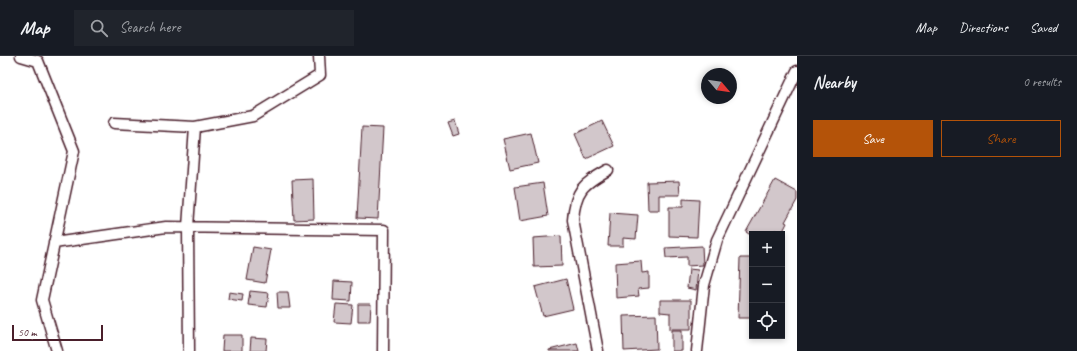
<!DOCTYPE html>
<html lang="en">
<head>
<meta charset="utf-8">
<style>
  body { margin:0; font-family:Caveat,sans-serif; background:#20242c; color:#f1f3f6 }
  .controls { position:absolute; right:12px; bottom:12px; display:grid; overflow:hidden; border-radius:0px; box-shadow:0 2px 6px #0003 }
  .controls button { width:36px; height:36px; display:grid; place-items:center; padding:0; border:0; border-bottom:1px solid #363941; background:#171b24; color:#f1f3f6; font:20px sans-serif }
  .compass { position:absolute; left:701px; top:12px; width:36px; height:36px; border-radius:50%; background:#171b24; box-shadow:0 2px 6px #0003; rotate:119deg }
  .scale { position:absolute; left:12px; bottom:10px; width:91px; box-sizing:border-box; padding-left:4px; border:2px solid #4a1f2b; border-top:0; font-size:11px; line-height:14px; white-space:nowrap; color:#4a1f2b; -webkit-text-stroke:3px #fff; paint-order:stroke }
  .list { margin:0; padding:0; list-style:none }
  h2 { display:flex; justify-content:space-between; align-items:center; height:52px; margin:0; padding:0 16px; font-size:17px }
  h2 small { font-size:13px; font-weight:400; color:#9ea1a6 }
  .actions { display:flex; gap:8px; padding:12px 16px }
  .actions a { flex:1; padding:9px 0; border:1px solid #b45309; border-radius:0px; text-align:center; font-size:14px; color:#b45309 }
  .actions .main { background:#b45309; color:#fff }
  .icon { flex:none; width:22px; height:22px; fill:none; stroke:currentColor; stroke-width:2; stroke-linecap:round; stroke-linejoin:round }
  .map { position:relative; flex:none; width:797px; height:295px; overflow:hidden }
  header { display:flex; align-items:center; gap:24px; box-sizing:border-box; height:56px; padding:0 20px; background:#171b24; border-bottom:1px solid #363941 }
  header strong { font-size:19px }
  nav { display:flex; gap:22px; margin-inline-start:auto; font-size:14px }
  .search { width:280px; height:36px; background:#20242c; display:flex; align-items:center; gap:10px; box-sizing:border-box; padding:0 14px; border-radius:0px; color:#9ea1a6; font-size:15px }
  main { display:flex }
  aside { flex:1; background:#171b24 }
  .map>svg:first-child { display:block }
  .building { fill:#d2c7cb; stroke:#4a1f2b }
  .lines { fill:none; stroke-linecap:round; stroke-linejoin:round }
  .street-casing { stroke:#4a1f2b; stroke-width:13 }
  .street { stroke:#fff; stroke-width:10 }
</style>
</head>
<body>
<header>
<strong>Map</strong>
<div class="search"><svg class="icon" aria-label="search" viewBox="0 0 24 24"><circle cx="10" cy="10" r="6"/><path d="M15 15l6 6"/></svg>Search here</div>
<nav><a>Map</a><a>Directions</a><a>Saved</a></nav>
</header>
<main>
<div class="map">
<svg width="797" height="295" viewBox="0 0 797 295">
  <rect width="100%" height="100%" fill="#fff"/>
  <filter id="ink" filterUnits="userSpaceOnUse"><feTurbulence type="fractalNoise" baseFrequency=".025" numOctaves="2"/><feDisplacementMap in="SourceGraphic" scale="8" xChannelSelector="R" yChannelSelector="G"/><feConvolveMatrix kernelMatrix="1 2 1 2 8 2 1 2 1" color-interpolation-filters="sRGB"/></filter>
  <g filter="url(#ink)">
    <path class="building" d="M 455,65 L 459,78 L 453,80 L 448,67 Z
      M 602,65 L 614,90 L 586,103 L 575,78 Z
      M 362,71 L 383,72 L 378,163 L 357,162 Z
      M 531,77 L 538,107 L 510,113 L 503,83 Z
      M 313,123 L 314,163 L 294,164 L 292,124 Z
      M 775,124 L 797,136 L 797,144 L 785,166 L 787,167 L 782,177 L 775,174 L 773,178 L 752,178 L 752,180 L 746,176 Z
      M 679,125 L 680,139 L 659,139 L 659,154 L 648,154 L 647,126 Z
      M 543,127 L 548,160 L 520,165 L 515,131 Z
      M 683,143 L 699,144 L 697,181 L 669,180 L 669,151 L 683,151 Z
      M 610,157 L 638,159 L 636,183 L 623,182 L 623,190 L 608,190 Z
      M 561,180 L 562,210 L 534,211 L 533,182 Z
      M 702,190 L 703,209 L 687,210 L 687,201 L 666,202 L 665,192 Z
      M 253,191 L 271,194 L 265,227 L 247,224 Z
      M 740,202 L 752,202 L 752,262 L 738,262 Z
      M 641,205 L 642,217 L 649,216 L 649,232 L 638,233 L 639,240 L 616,242 L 615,207 Z
      M 689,213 L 698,214 L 696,234 L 687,232 Z
      M 566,223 L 573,253 L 543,260 L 535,231 Z
      M 334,225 L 352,226 L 351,245 L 333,244 Z
      M 250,235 L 269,237 L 267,251 L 248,249 Z
      M 229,236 L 243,238 L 242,245 L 228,243 Z
      M 277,236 L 288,236 L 290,252 L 278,252 Z
      M 660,244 L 691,244 L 691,273 L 670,273 L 670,257 L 660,256 Z
      M 336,248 L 353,249 L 351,267 L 334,266 Z
      M 358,248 L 371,248 L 370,265 L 358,265 Z
      M 656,259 L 657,293 L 624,295 L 623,260 Z
      M 672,274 L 682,274 L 682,295 L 672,295 Z
      M 223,279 L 242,279 L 242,295 L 222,295 Z
      M 251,282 L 267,283 L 266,295 L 250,295 Z
      M 577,287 L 579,295 L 549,295 L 549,294 Z"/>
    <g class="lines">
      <defs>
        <path id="street" d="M 21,0 L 38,5 L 74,95 L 42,244 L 57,295
          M 114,67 L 195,71 L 253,60 L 320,19 L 319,0
          M 54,187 L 166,171 L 384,174 L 383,295
          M 189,295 L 188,171 L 195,71
          M 598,295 L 573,164 C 575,134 583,128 608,114
          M 697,295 L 704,229 L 717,184 L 797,15"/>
      </defs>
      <use href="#street" class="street-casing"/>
      <use href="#street" class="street"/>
    </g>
  </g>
</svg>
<div class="controls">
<button>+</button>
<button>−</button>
<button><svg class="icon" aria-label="locate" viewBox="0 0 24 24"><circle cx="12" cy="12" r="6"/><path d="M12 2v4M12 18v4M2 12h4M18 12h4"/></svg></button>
</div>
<svg class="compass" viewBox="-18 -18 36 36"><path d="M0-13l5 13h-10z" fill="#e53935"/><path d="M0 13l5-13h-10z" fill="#9ea1a6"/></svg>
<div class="scale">50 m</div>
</div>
<aside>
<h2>Nearby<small>0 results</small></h2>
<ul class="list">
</ul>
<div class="actions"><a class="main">Save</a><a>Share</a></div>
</aside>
</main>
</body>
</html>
